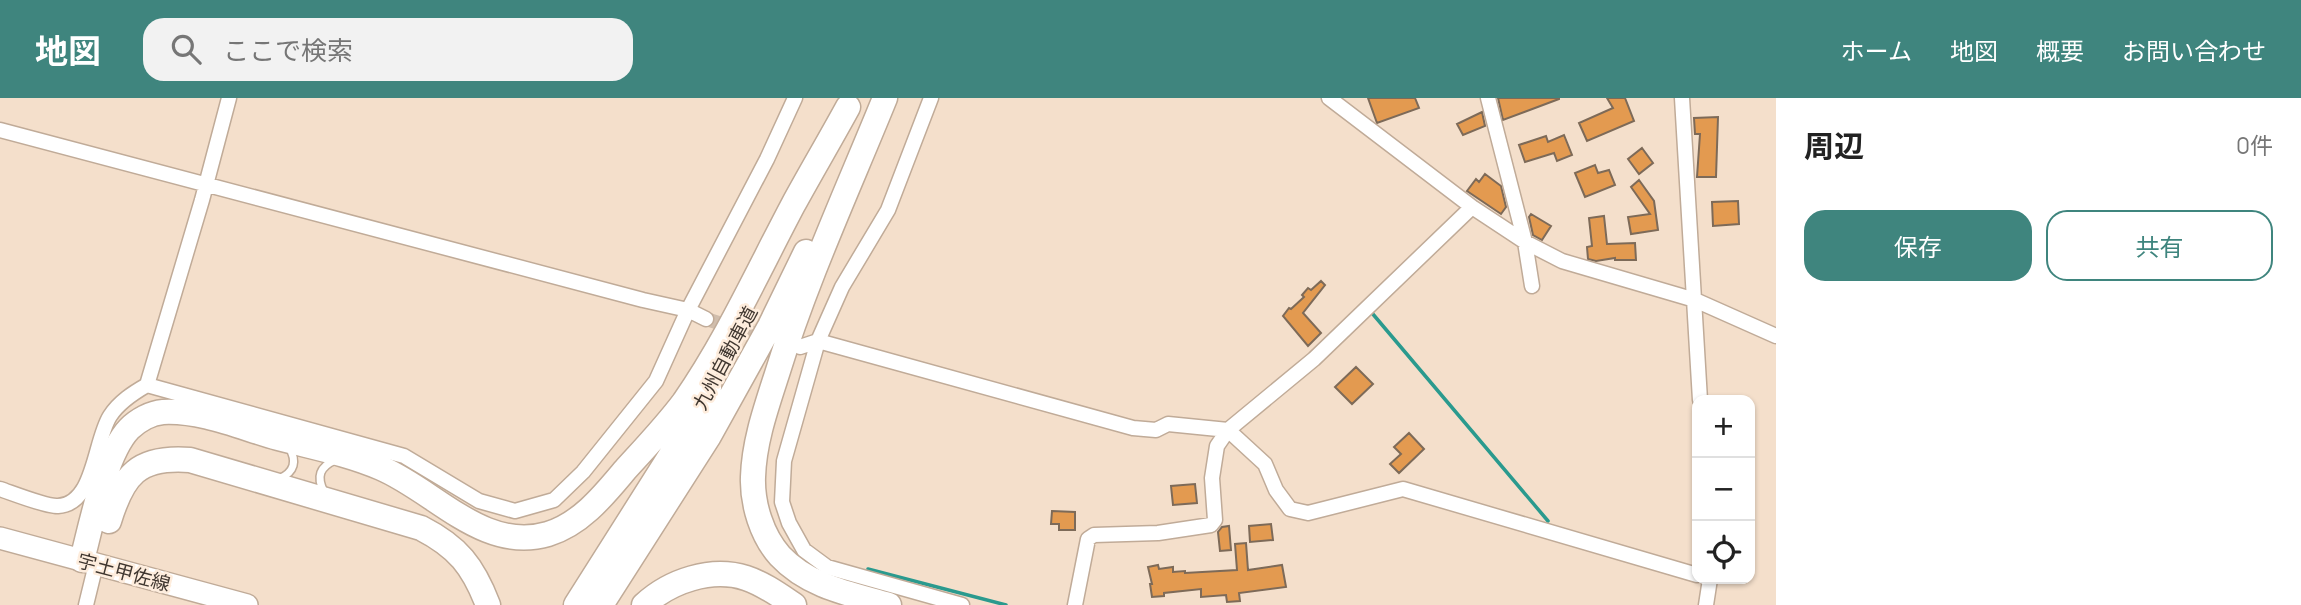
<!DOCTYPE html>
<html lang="ja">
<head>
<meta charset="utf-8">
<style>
  body { margin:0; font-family:Manrope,"Noto Sans JP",sans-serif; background:#f2f2f2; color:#222 }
  .controls { position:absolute; right:21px; bottom:21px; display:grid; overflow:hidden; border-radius:14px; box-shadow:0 2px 5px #0004 }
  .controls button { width:63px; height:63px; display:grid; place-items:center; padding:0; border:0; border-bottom:2px solid #e0e0e0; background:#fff; color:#222; font:35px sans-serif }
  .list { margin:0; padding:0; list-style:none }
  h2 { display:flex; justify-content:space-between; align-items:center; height:91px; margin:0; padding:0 28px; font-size:30px }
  h2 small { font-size:23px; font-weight:400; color:#767676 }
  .actions { display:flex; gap:14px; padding:21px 28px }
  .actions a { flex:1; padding:16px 0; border:2px solid #3f857e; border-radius:21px; text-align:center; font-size:24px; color:#3f857e }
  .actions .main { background:#3f857e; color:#fff }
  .icon { flex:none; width:38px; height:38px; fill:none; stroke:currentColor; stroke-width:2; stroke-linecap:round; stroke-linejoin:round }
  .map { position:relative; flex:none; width:1776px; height:507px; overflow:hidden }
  header { display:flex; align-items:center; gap:42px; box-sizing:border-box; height:98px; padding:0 35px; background:#3f857e; color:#fff }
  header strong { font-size:33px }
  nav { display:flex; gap:38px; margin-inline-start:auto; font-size:24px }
  .search { width:490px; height:63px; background:#f2f2f2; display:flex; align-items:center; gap:18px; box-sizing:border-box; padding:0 24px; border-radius:21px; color:#767676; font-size:26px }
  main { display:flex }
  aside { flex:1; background:#fff }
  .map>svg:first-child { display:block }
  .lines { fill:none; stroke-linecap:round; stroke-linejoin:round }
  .stream { stroke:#2a9a8e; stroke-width:3.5 }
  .building { fill:#e39a50; stroke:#7d6a58; stroke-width:2 }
  .minor-tunnel { stroke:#d0bdac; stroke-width:14; stroke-dasharray:14 7; stroke-linecap:butt }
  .service-casing { stroke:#c0ab98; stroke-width:10 }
  .minor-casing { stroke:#c0ab98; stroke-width:17 }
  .primary-casing { stroke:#c0ab98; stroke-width:24 }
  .motorway-casing { stroke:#c0ab98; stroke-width:27 }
  .service { stroke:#fff; stroke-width:7 }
  .minor { stroke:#fff; stroke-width:14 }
  .primary { stroke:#fff; stroke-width:21 }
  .motorway { stroke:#fff; stroke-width:24 }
  .labels { text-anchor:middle; stroke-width:5; stroke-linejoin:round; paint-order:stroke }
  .street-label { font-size:19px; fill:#403730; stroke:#feeddd }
</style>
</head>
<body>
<header>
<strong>地図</strong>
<div class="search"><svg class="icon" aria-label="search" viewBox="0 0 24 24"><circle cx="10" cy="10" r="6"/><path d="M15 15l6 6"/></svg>ここで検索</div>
<nav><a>ホーム</a><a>地図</a><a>概要</a><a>お問い合わせ</a></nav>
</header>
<main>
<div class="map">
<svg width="1776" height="507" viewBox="0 0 1776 507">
  <rect width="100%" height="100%" fill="#f4dfcb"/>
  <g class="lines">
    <path class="stream" d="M 1372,215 L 1548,423
      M 868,471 L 1006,507"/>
  </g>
  <path class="building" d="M 1368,0 L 1415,0 L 1419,10 L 1377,25 Z
    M 1498,0 L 1559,0 L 1559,1 L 1503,22 Z
    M 1607,0 L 1625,0 L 1634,23 L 1587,43 L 1579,25 L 1613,10 Z
    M 1482,14 L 1485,28 L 1463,37 L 1457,26 Z
    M 1718,19 L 1716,79 L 1697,79 L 1700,36 L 1695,36 L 1694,20 Z
    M 1564,37 L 1572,57 L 1557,63 L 1554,55 L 1525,64 L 1519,47 L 1546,38 L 1548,44 Z
    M 1642,50 L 1653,65 L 1639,76 L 1628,61 Z
    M 1595,67 L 1598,75 L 1609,72 L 1615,87 L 1585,99 L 1575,75 Z
    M 1485,76 L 1501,88 L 1506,109 L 1501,116 L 1467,93 L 1476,81 L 1479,84 Z
    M 1639,82 L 1654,103 L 1658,132 L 1631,136 L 1628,119 L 1650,116 L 1631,89 Z
    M 1738,103 L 1739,126 L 1713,128 L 1712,104 Z
    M 1531,116 L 1551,128 L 1542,142 L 1533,137 L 1529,119 Z
    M 1604,118 L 1607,146 L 1635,145 L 1636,162 L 1615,162 L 1615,160 L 1596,163 L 1588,161 L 1587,149 L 1592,148 L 1589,120 Z
    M 1321,183 L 1325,187 L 1303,215 L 1321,235 L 1308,248 L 1283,218 L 1289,210 L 1291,211 L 1304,199 L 1302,197 L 1308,190 L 1311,192 Z
    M 1356,269 L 1373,286 L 1352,306 L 1335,289 Z
    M 1409,335 L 1424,351 L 1399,375 L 1390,366 L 1401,356 L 1394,349 Z
    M 1195,386 L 1197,405 L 1173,407 L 1171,388 Z
    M 1052,413 L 1075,414 L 1075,432 L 1059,432 L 1059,426 L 1051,426 Z
    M 1271,426 L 1273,442 L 1250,444 L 1249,428 Z
    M 1229,428 L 1231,452 L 1220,453 L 1218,434 L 1222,429 Z
    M 1246,445 L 1248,472 L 1282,467 L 1286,489 L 1239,495 L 1240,503 L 1227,504 L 1226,497 L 1201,499 L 1201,491 L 1164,495 L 1164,498 L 1152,499 L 1150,486 L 1152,486 L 1148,469 L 1158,467 L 1159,471 L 1173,469 L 1173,474 L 1185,473 L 1185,475 L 1237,472 L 1235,446 Z"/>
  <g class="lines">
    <path class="minor-tunnel" d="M 706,221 L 768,240"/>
    <defs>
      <path id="service" d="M 279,381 C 295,374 297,363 289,349
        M 324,394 C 316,378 320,369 335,362"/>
      <path id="minor" d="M 931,0 L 888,112 L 842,189 L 818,243 L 784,363 L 782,404 L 789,425 L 804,452 L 827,469 L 962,507
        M 1329,0 L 1472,109 L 1525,144 L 1562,163 L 1695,202 L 1776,238
        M 1488,0 L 1525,144 L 1532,188
        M 1682,0 L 1700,302
        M 0,32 L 643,202 L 688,212 L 706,221
        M 800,249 L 818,243 L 1133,330 L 1156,332 L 1168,326 L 1228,332 L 1265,366 L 1276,392 L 1290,411 L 1308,415 L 1403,391 L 1697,477
        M 147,287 L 404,358 L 479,403 L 515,413 L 554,402 L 583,374 L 656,283 L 688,212 L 767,61 L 795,0
        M 0,391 C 12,395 47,409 58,408 C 95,406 94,343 110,318 C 119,304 133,295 147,287 L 202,102 L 229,0
        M 86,507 L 96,466
        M 1075,507 L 1088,441 L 1094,437 L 1158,435 L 1211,427 L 1215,422 L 1212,380 L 1217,348 L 1228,332 L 1314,261 L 1472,109
        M 1706,507 L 1710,481"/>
      <path id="primary" d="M 0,440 L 247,507"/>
      <path id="motorway" d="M 885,0 C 848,91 806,182 777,276 C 766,310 754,344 753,379 C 752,406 762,438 780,458 C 809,489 851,496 889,507
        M 109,423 C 123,377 138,358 190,362 L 421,430 C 458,449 473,468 488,507
        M 82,462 C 91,428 105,356 129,331 C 138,322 151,315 163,314 C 202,312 242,330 278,340 C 312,349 349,356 381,370 C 435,393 484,455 548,436 C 581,426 604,397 625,372 C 645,350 666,328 684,304 C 727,242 758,173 793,107 C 811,74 830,42 848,9
        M 576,507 L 683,338 L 709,290
        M 601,507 L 709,338 L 770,228 L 806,154
        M 644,507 C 670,483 711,469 746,480 C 764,486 779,497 794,507"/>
    </defs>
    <use href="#service" class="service-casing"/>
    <use href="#minor" class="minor-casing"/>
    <use href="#primary" class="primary-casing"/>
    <use href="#motorway" class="motorway-casing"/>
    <use href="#service" class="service"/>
    <use href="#minor" class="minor"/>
    <use href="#primary" class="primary"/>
    <use href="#motorway" class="motorway"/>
  </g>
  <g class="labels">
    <g class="street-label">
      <text transform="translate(725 260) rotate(-62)" y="7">九州自動車道</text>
      <text transform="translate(124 474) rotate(15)" y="7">宇土甲佐線</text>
    </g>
  </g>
</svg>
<div class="controls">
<button>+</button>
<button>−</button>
<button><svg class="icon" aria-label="locate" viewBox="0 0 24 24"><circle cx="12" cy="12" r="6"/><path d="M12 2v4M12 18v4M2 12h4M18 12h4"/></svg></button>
</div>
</div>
<aside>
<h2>周辺<small>0件</small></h2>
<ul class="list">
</ul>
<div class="actions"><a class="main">保存</a><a>共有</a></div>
</aside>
</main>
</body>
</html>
